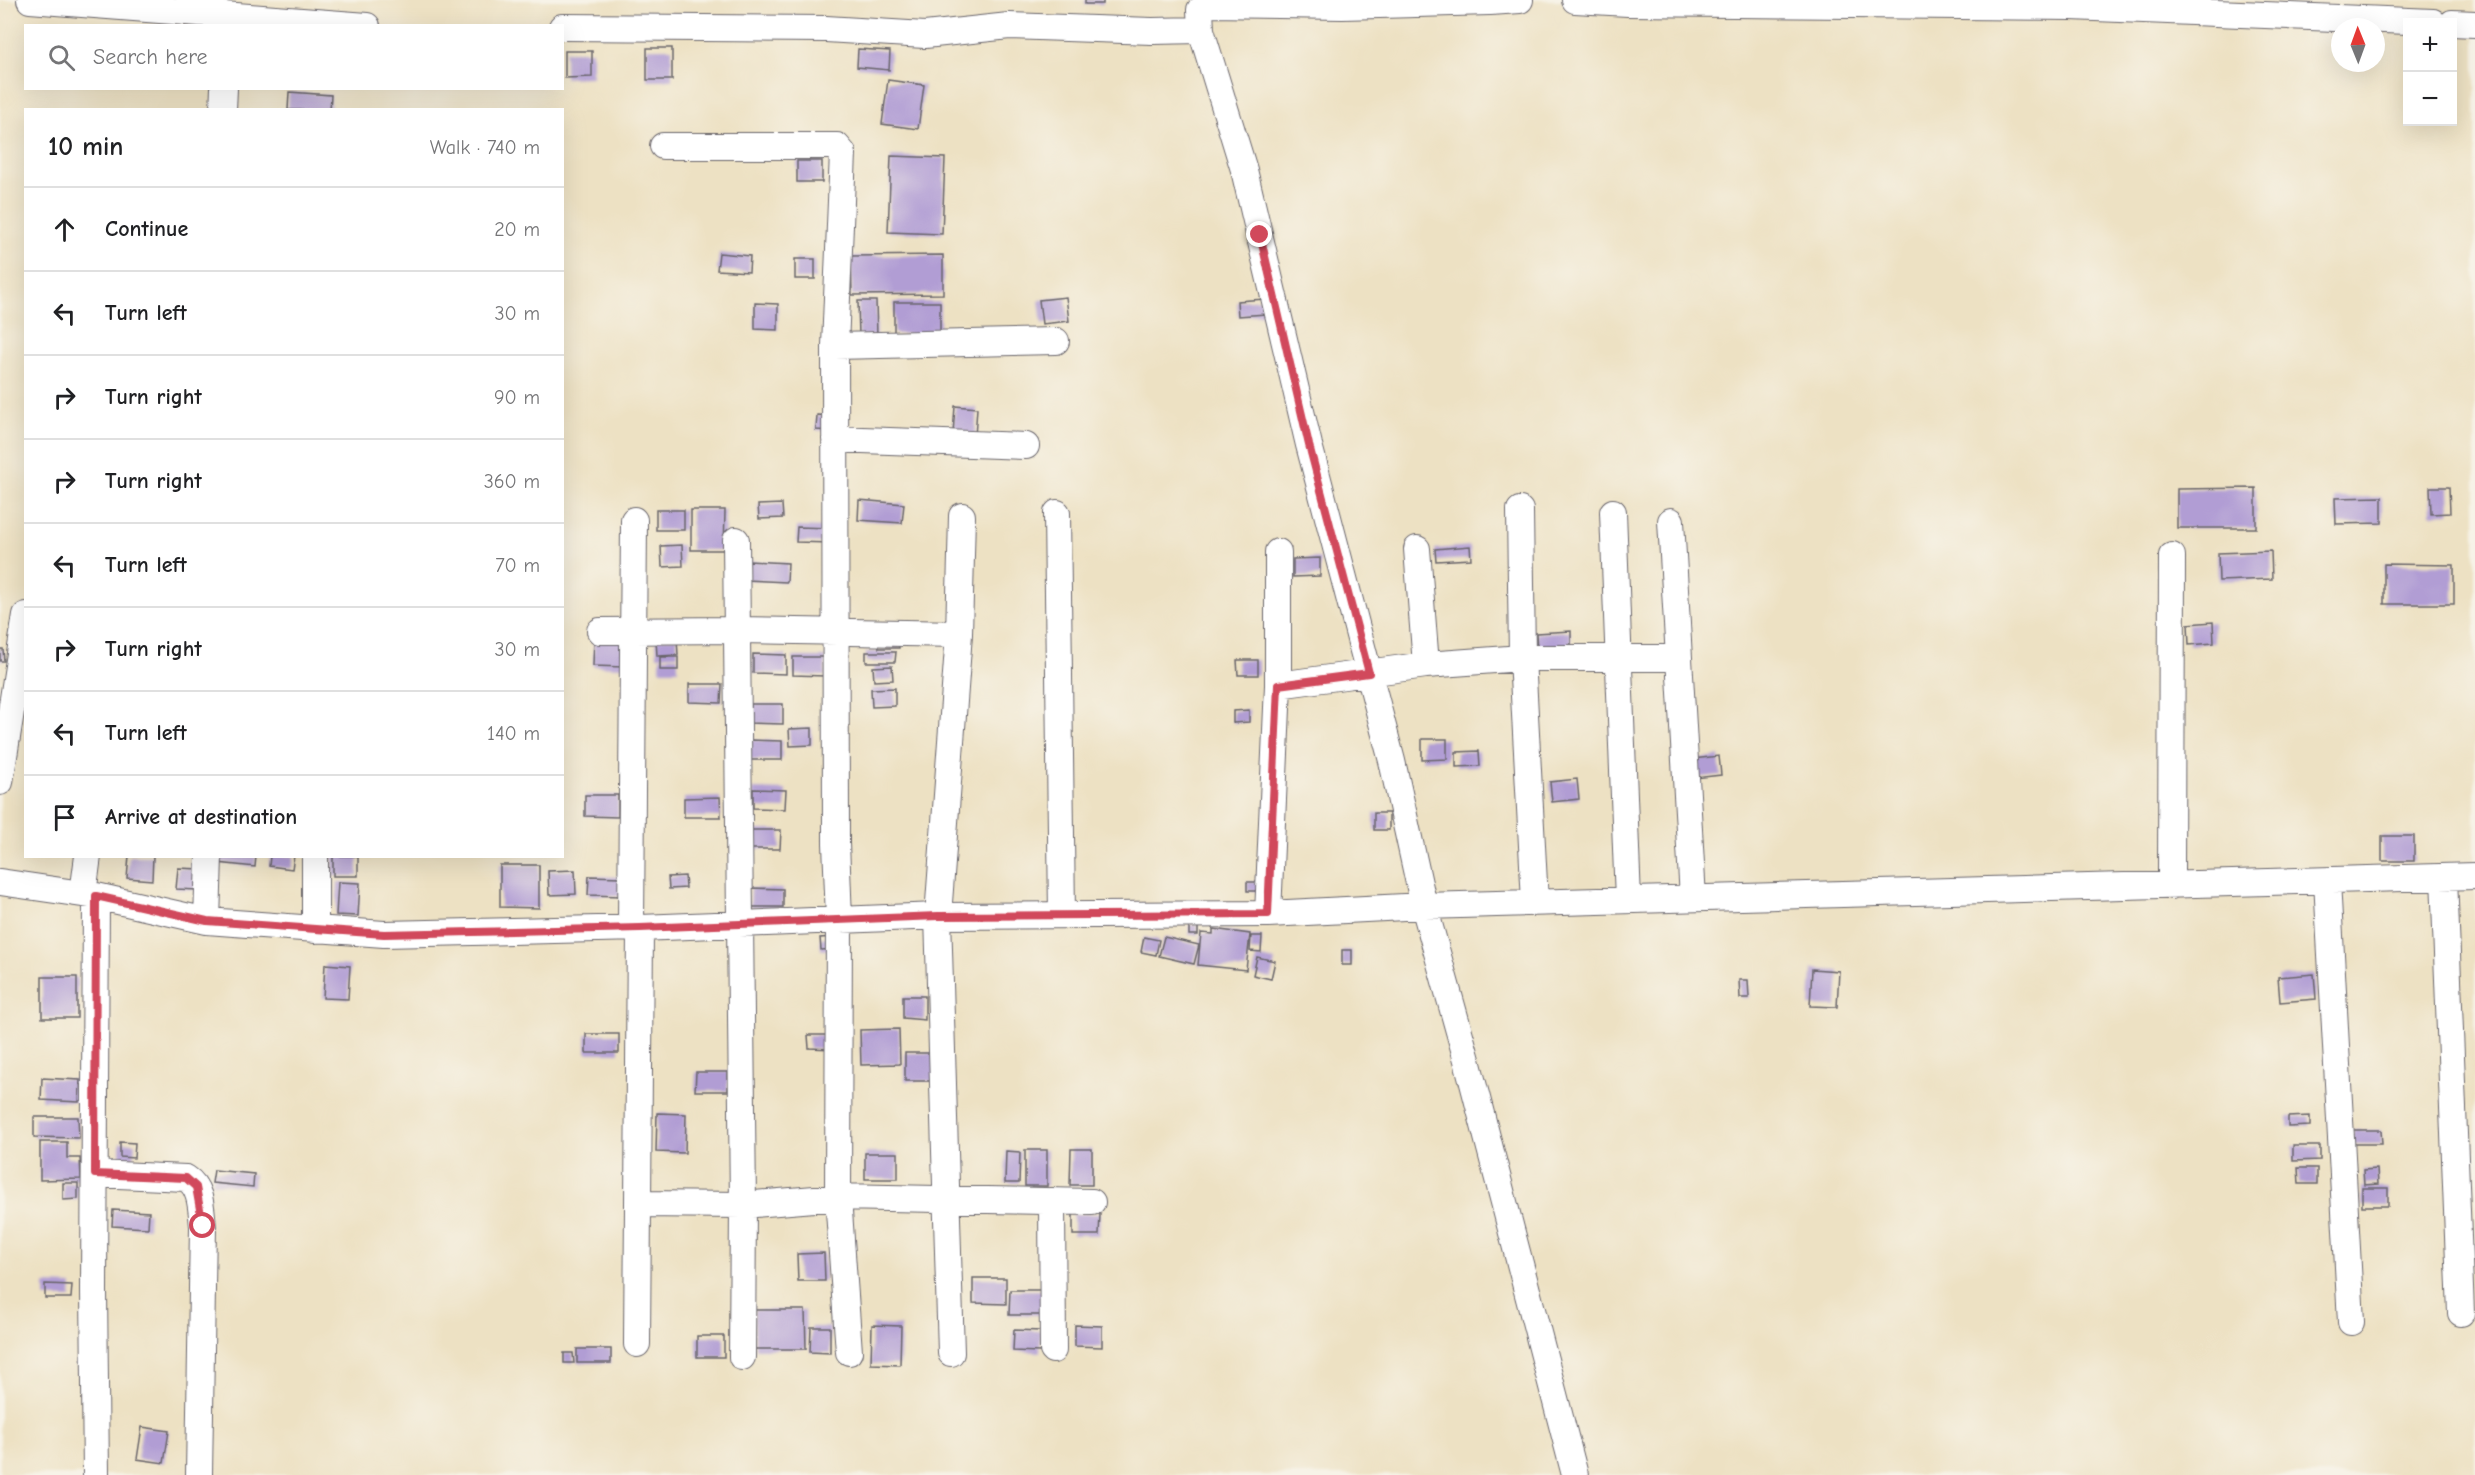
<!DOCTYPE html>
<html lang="en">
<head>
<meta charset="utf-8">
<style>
  body { margin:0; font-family:"Comic Neue",sans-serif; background:#f2f2f2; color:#202124 }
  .controls { position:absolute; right:18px; top:18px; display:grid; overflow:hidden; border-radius:0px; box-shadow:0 6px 24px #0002 }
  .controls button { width:54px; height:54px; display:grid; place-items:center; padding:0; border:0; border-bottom:2px solid #e0e0e0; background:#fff; color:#202124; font:30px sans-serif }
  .compass { position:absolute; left:2331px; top:18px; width:54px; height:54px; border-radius:50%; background:#fff; box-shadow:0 6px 24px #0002; rotate:359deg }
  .stop { position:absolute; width:18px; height:18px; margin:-14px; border:4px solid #d1495b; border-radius:50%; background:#fff }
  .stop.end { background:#d1495b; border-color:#fff; box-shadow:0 2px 6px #0008 }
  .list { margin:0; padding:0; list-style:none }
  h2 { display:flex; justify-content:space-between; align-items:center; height:78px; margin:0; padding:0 24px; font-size:26px }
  h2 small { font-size:20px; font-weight:400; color:#757577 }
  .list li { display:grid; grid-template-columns:39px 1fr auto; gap:18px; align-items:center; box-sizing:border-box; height:84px; padding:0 24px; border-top:2px solid #e0e0e0 }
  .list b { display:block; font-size:22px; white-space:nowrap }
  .list em { font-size:20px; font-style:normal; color:#757577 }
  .icon { flex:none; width:33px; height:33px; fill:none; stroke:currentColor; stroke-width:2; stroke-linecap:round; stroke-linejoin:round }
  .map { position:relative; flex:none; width:2475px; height:1475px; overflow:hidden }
  .search { position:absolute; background:#fff; box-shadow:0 6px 24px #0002; left:24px; top:24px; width:540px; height:66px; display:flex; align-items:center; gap:15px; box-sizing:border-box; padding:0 21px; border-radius:0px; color:#757577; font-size:22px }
  .panel { position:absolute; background:#fff; box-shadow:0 6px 24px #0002; left:24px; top:108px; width:540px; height:750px; border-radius:0px }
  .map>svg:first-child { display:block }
  .building { fill:#b19dd4 }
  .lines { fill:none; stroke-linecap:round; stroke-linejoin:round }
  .street-casing { stroke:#69656b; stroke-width:28 }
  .street { stroke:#fff; stroke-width:26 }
  .route { stroke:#d1495b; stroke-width:8 }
</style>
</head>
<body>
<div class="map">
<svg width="2475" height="1475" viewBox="0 0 2475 1475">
  <rect width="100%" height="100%" fill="#f7f3e8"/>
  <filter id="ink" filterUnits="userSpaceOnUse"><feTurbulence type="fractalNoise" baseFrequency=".0167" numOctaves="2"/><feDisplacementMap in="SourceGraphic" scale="12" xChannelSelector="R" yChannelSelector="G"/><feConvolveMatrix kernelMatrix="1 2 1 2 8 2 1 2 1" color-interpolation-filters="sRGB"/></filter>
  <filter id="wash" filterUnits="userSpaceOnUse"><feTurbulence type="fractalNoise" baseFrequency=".008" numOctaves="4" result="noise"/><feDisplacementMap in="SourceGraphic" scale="24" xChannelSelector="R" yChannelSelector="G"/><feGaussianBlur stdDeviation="1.35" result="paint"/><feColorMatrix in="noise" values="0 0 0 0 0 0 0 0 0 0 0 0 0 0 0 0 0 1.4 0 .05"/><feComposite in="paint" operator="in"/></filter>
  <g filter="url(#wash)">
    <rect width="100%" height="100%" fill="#ede1c3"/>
    <g id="blocks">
      <path class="building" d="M 1085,0 L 1103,0 L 1103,4 L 1085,4 Z
        M 647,48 L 672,48 L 672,80 L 647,80 Z
        M 858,49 L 890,51 L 889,70 L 857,67 Z
        M 565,51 L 592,51 L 592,77 L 565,78 Z
        M 888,80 L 924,85 L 918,129 L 882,124 Z
        M 289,92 L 331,95 L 330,110 L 288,110 Z
        M 891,156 L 945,158 L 942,234 L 888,232 Z
        M 797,161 L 822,161 L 822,182 L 797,182 Z
        M 719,253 L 750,256 L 749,272 L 717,270 Z
        M 943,255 L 943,294 L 852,295 L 851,256 Z
        M 795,259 L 815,259 L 815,279 L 795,279 Z
        M 1066,297 L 1069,321 L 1042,324 L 1039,300 Z
        M 1265,299 L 1266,314 L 1238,316 L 1237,301 Z
        M 858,301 L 876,301 L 877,336 L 859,336 Z
        M 894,302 L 940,302 L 940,334 L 894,334 Z
        M 755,303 L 778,304 L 778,330 L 755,329 Z
        M 955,406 L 977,408 L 975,437 L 953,434 Z
        M 817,415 L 831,416 L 830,431 L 816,430 Z
        M 2430,487 L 2449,487 L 2450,513 L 2431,514 Z
        M 2256,488 L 2256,528 L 2177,528 L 2177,489 Z
        M 2382,497 L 2382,523 L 2336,524 L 2335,498 Z
        M 859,500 L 904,504 L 902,523 L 858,520 Z
        M 782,504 L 783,518 L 759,519 L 758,505 Z
        M 656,510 L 684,510 L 684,530 L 656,530 Z
        M 691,510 L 725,510 L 724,550 L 691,550 Z
        M 797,527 L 832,528 L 831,543 L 796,542 Z
        M 682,545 L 683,566 L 662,567 L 661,546 Z
        M 1470,546 L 1471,559 L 1436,561 L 1435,549 Z
        M 2271,551 L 2272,579 L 2219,581 L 2218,553 Z
        M 1320,558 L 1320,576 L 1293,577 L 1293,559 Z
        M 748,561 L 788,563 L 787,582 L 747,580 Z
        M 2384,564 L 2454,565 L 2454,604 L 2384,604 Z
        M 2213,622 L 2214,643 L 2189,645 L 2188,624 Z
        M 1571,631 L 1571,649 L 1537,650 L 1536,633 Z
        M 594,637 L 624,638 L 624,667 L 593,666 Z
        M 677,638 L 678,655 L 657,656 L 656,639 Z
        M 878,641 L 899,641 L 899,648 L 879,648 Z
        M 0,649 L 3,649 L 4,661 L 0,661 Z
        M 866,652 L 896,652 L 895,662 L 866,662 Z
        M 753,654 L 786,655 L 786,674 L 753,673 Z
        M 660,657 L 678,657 L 678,670 L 660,670 Z
        M 793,657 L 826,657 L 825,676 L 793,675 Z
        M 1237,660 L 1258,660 L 1258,675 L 1238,675 Z
        M 892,666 L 893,680 L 874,681 L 873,667 Z
        M 689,684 L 722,684 L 721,703 L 689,702 Z
        M 895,688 L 895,706 L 872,707 L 871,689 Z
        M 751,704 L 783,704 L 783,724 L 750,723 Z
        M 1249,710 L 1249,722 L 1233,723 L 1233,711 Z
        M 812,728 L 812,745 L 790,746 L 789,729 Z
        M 1422,739 L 1447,739 L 1447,759 L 1422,760 Z
        M 750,740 L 782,741 L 782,760 L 749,760 Z
        M 1479,751 L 1480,766 L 1456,767 L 1456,752 Z
        M 1719,756 L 1721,775 L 1695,778 L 1693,759 Z
        M 1577,779 L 1579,799 L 1552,802 L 1550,782 Z
        M 753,789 L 786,790 L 785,809 L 753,808 Z
        M 585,795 L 618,795 L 618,817 L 585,816 Z
        M 720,797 L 721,817 L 684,817 L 684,798 Z
        M 1374,813 L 1389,813 L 1389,830 L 1374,830 Z
        M 748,830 L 781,830 L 780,849 L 747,849 Z
        M 2382,836 L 2414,836 L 2414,861 L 2382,861 Z
        M 129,856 L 153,856 L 152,880 L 127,878 Z
        M 219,856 L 256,856 L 255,867 L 218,863 Z
        M 270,856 L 294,856 L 292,869 L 269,866 Z
        M 333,856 L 358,856 L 358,876 L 333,876 Z
        M 500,865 L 539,865 L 539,908 L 500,907 Z
        M 178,868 L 200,869 L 198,890 L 176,889 Z
        M 575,870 L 576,894 L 549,895 L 548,871 Z
        M 589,876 L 621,877 L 621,896 L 588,895 Z
        M 685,876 L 686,888 L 669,889 L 668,877 Z
        M 338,882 L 360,883 L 358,916 L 336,915 Z
        M 1247,882 L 1264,882 L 1263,891 L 1247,891 Z
        M 751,888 L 783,889 L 783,907 L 750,907 Z
        M 1189,925 L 1198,925 L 1198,935 L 1189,935 Z
        M 1213,929 L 1250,934 L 1246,970 L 1198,965 L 1201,933 L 1213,934 Z
        M 1251,936 L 1262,936 L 1261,952 L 1250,951 Z
        M 832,937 L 834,949 L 821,950 L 820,938 Z
        M 1144,937 L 1159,940 L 1156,955 L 1141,952 Z
        M 1164,937 L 1199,945 L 1194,964 L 1159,956 Z
        M 1342,950 L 1352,950 L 1352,965 L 1342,965 Z
        M 1257,957 L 1275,961 L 1271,979 L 1253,975 Z
        M 325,964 L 350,966 L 348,999 L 323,998 Z
        M 1812,969 L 1839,971 L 1837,1007 L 1810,1006 Z
        M 2314,974 L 2316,999 L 2280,1002 L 2278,977 Z
        M 42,977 L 77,977 L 77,1018 L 42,1018 Z
        M 1739,980 L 1748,980 L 1749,998 L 1740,998 Z
        M 903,996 L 925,996 L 925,1020 L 903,1018 Z
        M 899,1029 L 900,1064 L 861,1065 L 860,1030 Z
        M 586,1034 L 619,1034 L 619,1053 L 586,1053 Z
        M 808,1035 L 834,1035 L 833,1049 L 809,1048 Z
        M 905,1053 L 941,1053 L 941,1081 L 905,1081 Z
        M 696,1072 L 728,1072 L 728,1091 L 695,1091 Z
        M 42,1078 L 80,1080 L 79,1102 L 41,1100 Z
        M 657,1113 L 686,1114 L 685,1153 L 656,1152 Z
        M 2310,1116 L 2310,1126 L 2288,1127 L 2288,1117 Z
        M 34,1117 L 78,1117 L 79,1138 L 34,1137 Z
        M 2353,1130 L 2381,1130 L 2382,1144 L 2353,1144 Z
        M 40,1142 L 67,1142 L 67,1158 L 80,1158 L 81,1179 L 40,1180 Z
        M 120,1142 L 135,1143 L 134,1158 L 120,1157 Z
        M 2293,1146 L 2320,1146 L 2320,1160 L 2293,1161 Z
        M 1071,1149 L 1092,1149 L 1092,1185 L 1070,1185 Z
        M 1025,1150 L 1047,1150 L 1047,1186 L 1025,1186 Z
        M 1006,1151 L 1020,1152 L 1019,1183 L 1005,1183 Z
        M 865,1153 L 898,1153 L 898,1179 L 865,1179 Z
        M 2298,1168 L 2317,1168 L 2317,1184 L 2299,1184 Z
        M 2377,1169 L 2378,1184 L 2364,1185 L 2363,1170 Z
        M 214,1170 L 254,1174 L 253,1187 L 212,1183 Z
        M 63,1183 L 78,1183 L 78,1199 L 63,1200 Z
        M 2362,1188 L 2388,1188 L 2388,1206 L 2362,1206 Z
        M 113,1210 L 149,1212 L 148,1228 L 112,1226 Z
        M 1073,1214 L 1100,1214 L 1099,1235 L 1073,1235 Z
        M 824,1253 L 825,1281 L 798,1281 L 797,1254 Z
        M 973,1278 L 1006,1278 L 1006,1304 L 973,1303 Z
        M 45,1284 L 72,1285 L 71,1298 L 45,1298 Z
        M 1010,1290 L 1043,1290 L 1042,1315 L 1009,1315 Z
        M 754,1310 L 805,1310 L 806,1349 L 755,1349 Z
        M 872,1325 L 901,1326 L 900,1365 L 871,1364 Z
        M 1075,1325 L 1102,1326 L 1102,1347 L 1075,1346 Z
        M 811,1327 L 830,1327 L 830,1353 L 810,1352 Z
        M 1014,1330 L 1041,1331 L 1040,1352 L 1013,1351 Z
        M 697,1336 L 724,1336 L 724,1357 L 697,1357 Z
        M 577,1349 L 611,1349 L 611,1363 L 577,1363 Z
        M 564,1353 L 573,1353 L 574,1363 L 564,1363 Z
        M 142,1427 L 169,1431 L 164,1463 L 137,1459 Z"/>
    </g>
  </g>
  <g filter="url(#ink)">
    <use href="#blocks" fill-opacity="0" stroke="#69656b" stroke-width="1.5"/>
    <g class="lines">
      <defs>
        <path id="street" d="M 30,0 L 367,26
          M 1493,0 L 1490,2 L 1342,6 L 1211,4 L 1200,10 L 1201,30 L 1244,170 L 1309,445 L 1392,761 L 1424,906 L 1467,1060 L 1575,1475
          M 1575,0 L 1628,3 L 2071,7 L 2433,22
          M 1490,2 L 1520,0
          M 2452,23 L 2475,24
          M 562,27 L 826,29 L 925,35 L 1009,26 L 1152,31 L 1201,30
          M 223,110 L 224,88
          M 663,146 L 837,146 L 843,153 L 835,346 L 836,843 L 839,919 L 838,1197 L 849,1352
          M 835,346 L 1056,341
          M 835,439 L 1026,446
          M 1520,510 L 1522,658 L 1535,902
          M 1613,512 L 1628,900
          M 1057,513 L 1062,915
          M 1671,521 L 1693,898
          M 736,540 L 743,1205 L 742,1357
          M 1417,549 L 1426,665
          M 600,631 L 737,630 L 959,634
          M 1278,685 L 1426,665 L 1522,658 L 1679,658
          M 0,782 L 26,615
          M 2444,877 L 2461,1313
          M 2327,881 L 2351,1322
          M 0,882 L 96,896 L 207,921 L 384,934 L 640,928 L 938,916 L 1268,914 L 1424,906 L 2475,876
          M 2171,886 L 2172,556
          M 83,894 L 88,856
          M 1268,914 L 1278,685 L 1278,552
          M 207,921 L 209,856
          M 631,928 L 634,520
          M 315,930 L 315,856
          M 95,1174 L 186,1178 C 202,1188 201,1210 203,1226 L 199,1475
          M 1052,1201 L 1053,1350
          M 638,1204 L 743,1205 L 838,1197 L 1092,1202
          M 637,1344 L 640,928
          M 951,1353 L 938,916 L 959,634 L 962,516
          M 96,1475 L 94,1290 L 96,896"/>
      </defs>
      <use href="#street" class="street-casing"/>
      <use href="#street" class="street"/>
    </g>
  </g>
  <g class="lines" filter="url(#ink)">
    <path class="route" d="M 203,1226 L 196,1187 L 186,1178 L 95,1174 L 96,896 L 207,921 L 384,934 L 640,928 L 938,916 L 1268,914 L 1278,685 L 1369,673 L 1309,445 L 1260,235"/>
  </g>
</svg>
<div class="controls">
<button>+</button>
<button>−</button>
</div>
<svg class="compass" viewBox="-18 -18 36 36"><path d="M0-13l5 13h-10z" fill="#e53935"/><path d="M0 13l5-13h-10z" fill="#757577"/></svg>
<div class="stop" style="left:203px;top:1226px"></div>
<div class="stop end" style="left:1260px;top:235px"></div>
<div class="search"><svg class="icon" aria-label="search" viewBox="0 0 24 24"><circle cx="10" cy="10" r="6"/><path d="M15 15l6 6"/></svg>Search here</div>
<section class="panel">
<h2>10 min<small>Walk · 740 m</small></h2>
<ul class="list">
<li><svg class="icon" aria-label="ahead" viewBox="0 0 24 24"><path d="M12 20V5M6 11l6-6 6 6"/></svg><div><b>Continue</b></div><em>20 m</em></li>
<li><svg class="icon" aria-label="left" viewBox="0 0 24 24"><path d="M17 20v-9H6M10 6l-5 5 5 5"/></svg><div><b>Turn left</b></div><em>30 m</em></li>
<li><svg class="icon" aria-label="right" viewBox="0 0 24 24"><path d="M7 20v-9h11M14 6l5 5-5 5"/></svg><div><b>Turn right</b></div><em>90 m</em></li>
<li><svg class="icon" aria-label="right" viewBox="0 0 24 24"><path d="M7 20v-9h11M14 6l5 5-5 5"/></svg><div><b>Turn right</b></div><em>360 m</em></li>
<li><svg class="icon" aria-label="left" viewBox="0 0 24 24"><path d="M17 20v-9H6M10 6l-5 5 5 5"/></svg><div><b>Turn left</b></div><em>70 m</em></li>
<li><svg class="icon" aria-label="right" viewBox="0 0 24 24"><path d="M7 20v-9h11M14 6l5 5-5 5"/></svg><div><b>Turn right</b></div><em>30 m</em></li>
<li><svg class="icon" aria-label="left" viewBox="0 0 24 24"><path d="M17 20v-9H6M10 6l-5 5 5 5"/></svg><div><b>Turn left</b></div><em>140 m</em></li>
<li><svg class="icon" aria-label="arrive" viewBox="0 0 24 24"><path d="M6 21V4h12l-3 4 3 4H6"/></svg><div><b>Arrive at destination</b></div></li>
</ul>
</section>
</div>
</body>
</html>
